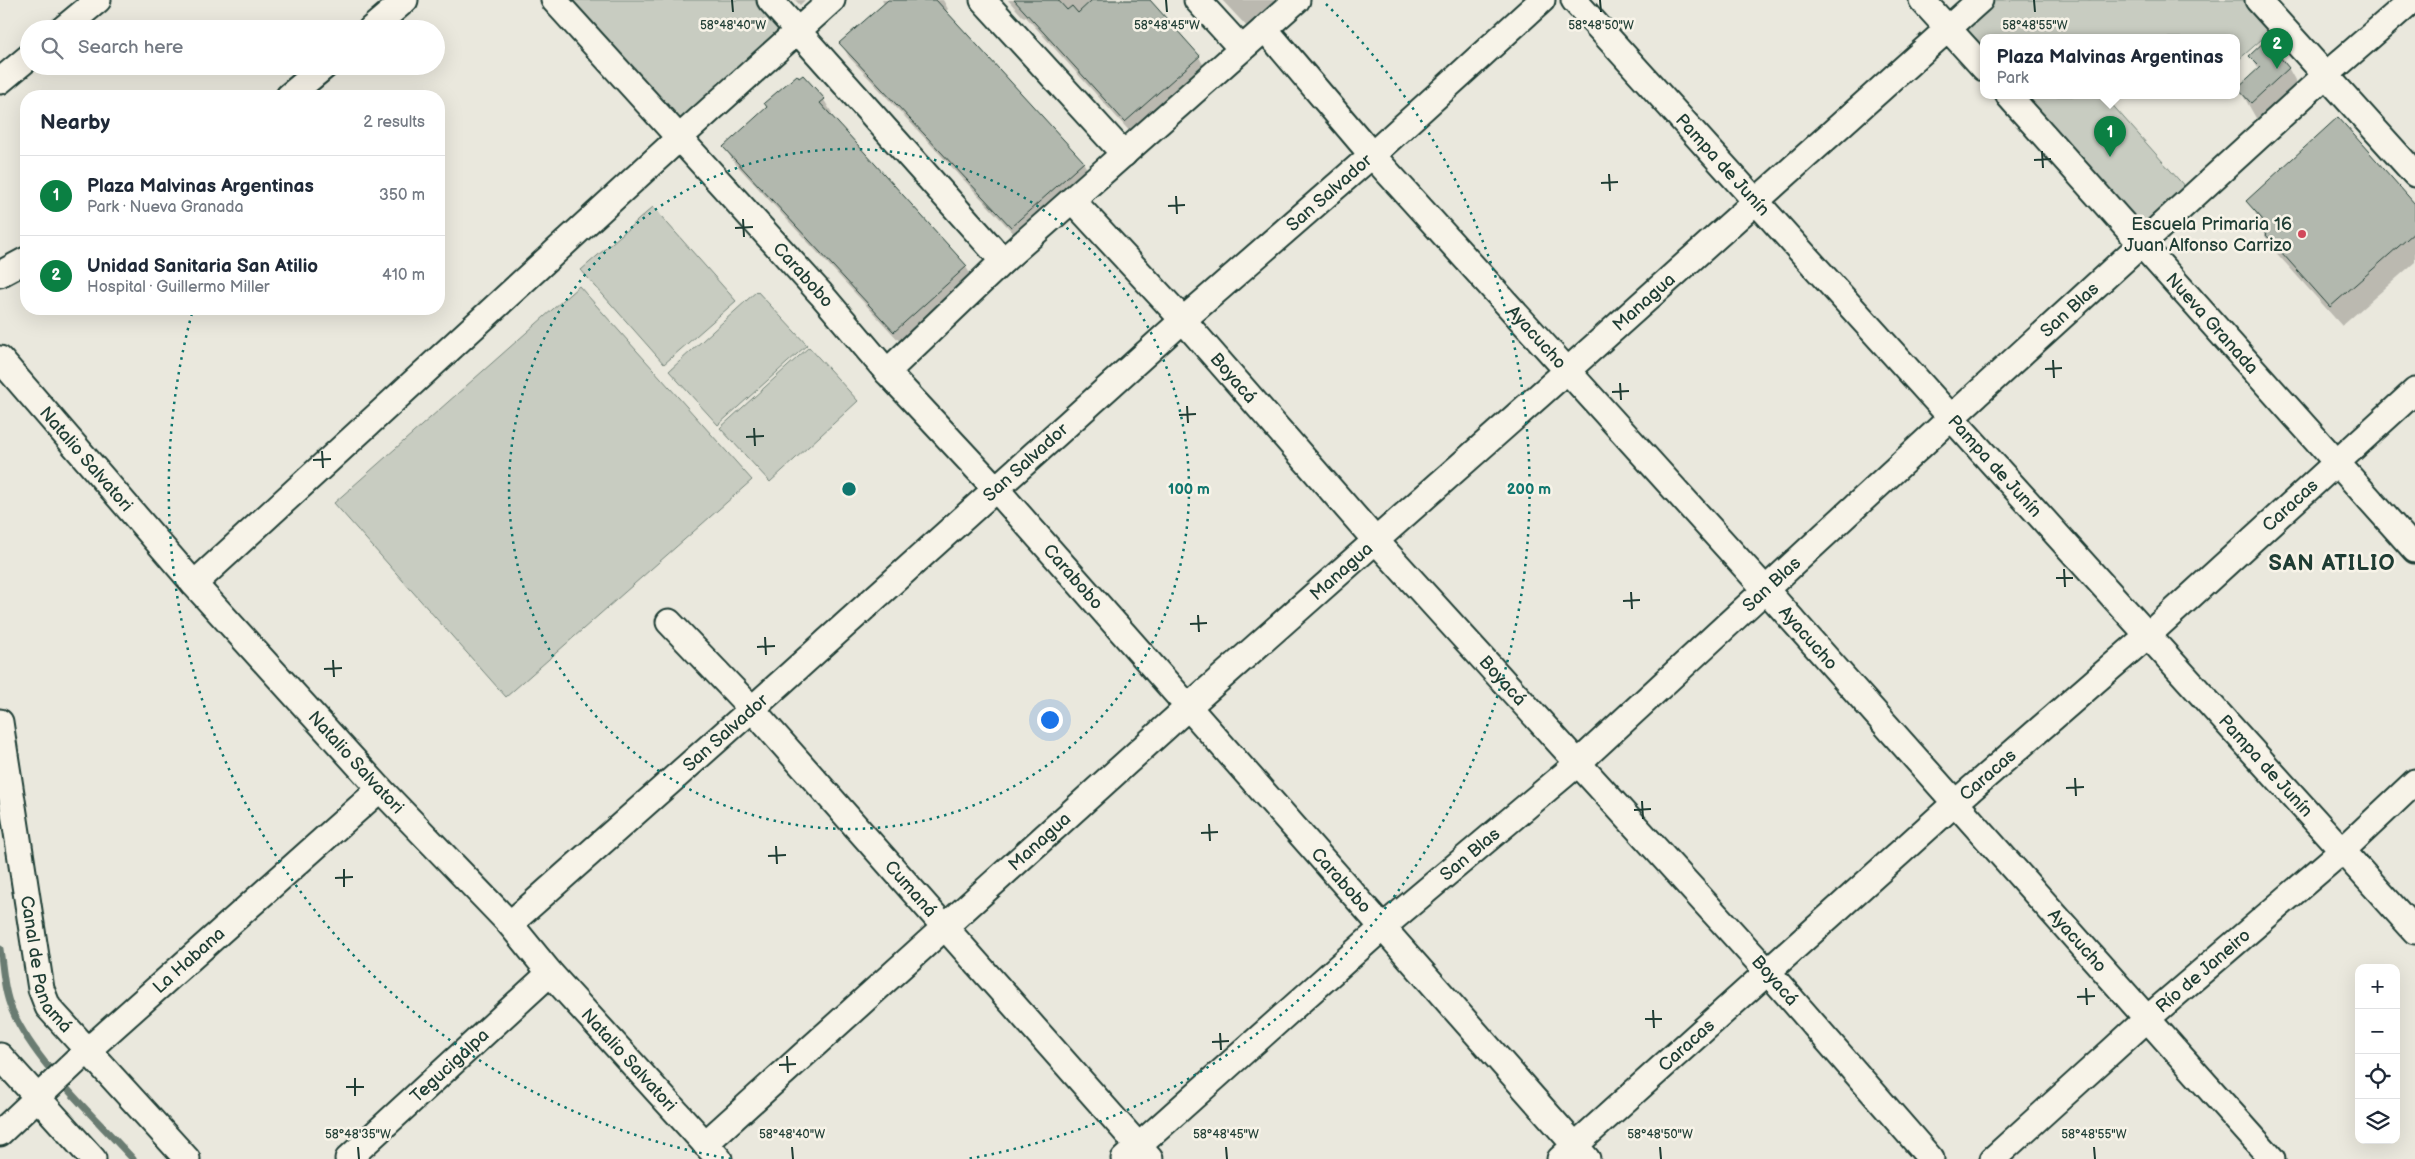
<!DOCTYPE html>
<html lang="en">
<head>
<meta charset="utf-8">
<style>
  body { margin:0; font-family:"Balsamiq Sans",sans-serif; background:#f6f6f7; color:#1f2937 }
  .controls { position:absolute; right:15px; bottom:15px; display:grid; overflow:hidden; border-radius:10px; box-shadow:0 5px 20px #0002 }
  .controls button { width:45px; height:45px; display:grid; place-items:center; padding:0; border:0; border-bottom:1px solid #e0e1e3; background:#fff; color:#1f2937; font:25px sans-serif }
  .you { position:absolute; left:1049px; top:719px; width:18px; height:18px; margin:-12px; border:4px solid #fff; border-radius:50%; background:#1a73e8; box-shadow:0 0 0 8px #1a73e833 }
  .badge { display:grid; place-items:center; width:32px; height:32px; border-radius:50%; background:#0b8043; color:#fff; font-size:16px; font-weight:700 }
  .pin { position:absolute; translate:-50% -41px; filter:drop-shadow(0 1px 2px #0008) }
  .pin::after { content:''; position:absolute; top:26px; width:18px; height:15px; background:inherit; clip-path:polygon(0 0,100% 0,50% 100%) }
  .popup { position:absolute; left:1980px; top:34px; width:260px; height:65px; box-sizing:border-box; display:grid; place-content:center; border-radius:10px; background:#fff; filter:drop-shadow(0 1px 4px #0005); font-size:16px; white-space:nowrap; color:#747a83 }
  .popup b { font-size:19px; color:#1f2937 }
  .popup::after { content:''; position:absolute; left:50%; top:100%; margin-left:-10px; border:10px solid transparent; border-top-color:#fff }
  .list { margin:0; padding:0; list-style:none }
  h2 { display:flex; justify-content:space-between; align-items:center; height:65px; margin:0; padding:0 20px; font-size:21px }
  h2 small { font-size:16px; font-weight:400; color:#747a83 }
  .list li { display:grid; grid-template-columns:32px 1fr auto; gap:15px; align-items:center; box-sizing:border-box; height:80px; padding:0 20px; border-top:1px solid #e0e1e3 }
  .list b { display:block; font-size:19px; white-space:nowrap }
  .list p { margin:0; font-size:16px; white-space:nowrap; color:#747a83 }
  .list em { font-size:16px; font-style:normal; color:#747a83 }
  .icon { flex:none; width:28px; height:28px; fill:none; stroke:currentColor; stroke-width:2; stroke-linecap:round; stroke-linejoin:round }
  .map { position:relative; flex:none; width:2415px; height:1159px; overflow:hidden }
  .search { position:absolute; background:#fff; box-shadow:0 5px 20px #0002; left:20px; top:20px; width:425px; height:55px; display:flex; align-items:center; gap:12px; box-sizing:border-box; padding:0 18px; border-radius:28px; color:#747a83; font-size:19px }
  .panel { position:absolute; background:#fff; box-shadow:0 5px 20px #0002; left:20px; top:90px; width:425px; height:225px; border-radius:20px }
  .map>svg:first-child { display:block }
  .green { fill:#c8ccc1; stroke:#74847a }
  .shadow { fill:#0003 }
  .lines { fill:none; stroke-linecap:round; stroke-linejoin:round }
  .stream { stroke:#6a7c72; stroke-width:7 }
  .building { fill:#b2b8ae; stroke:#1f3d34 }
  .minor-casing { stroke:#1f3d34; stroke-width:29 }
  .minor { stroke:#f7f3e8; stroke-width:25 }
  .ticks { fill:none; stroke:#1f3d34; stroke-width:2 }
  .ring { fill:none; stroke:#0f766e; stroke-width:2.5; stroke-dasharray:2.5 5 }
  .poi-dot { fill:#d1495b; stroke:#f7f3e8; stroke-width:2 }
  .labels { text-anchor:middle; stroke-width:5; stroke-linejoin:round; paint-order:stroke }
  .street-label { font-size:18px; fill:#1f3d34; stroke:#f7f3e8 }
  .poi-label { font-size:18px; fill:#1f3d34; stroke:#f7f3e8; text-anchor:end }
  .district-label { font-size:22px; font-weight:bold; letter-spacing:1px; fill:#1f3d34; stroke:#f7f3e8 }
  .ticks-label { font-size:12px; text-anchor:middle; fill:#1f3d34; stroke:#f7f3e8; stroke-width:5; stroke-linejoin:round; paint-order:stroke }
  .centre { fill:#0f766e; stroke:#f7f3e8; stroke-width:2.5 }
  .ring-label { font-size:15px; text-anchor:middle; font-weight:bold; fill:#0f766e; stroke:#f7f3e8; stroke-width:5; stroke-linejoin:round; paint-order:stroke }
</style>
</head>
<body>
<div class="map">
<svg width="2415" height="1159" viewBox="0 0 2415 1159">
  <rect width="100%" height="100%" fill="#eae8dd"/>
  <filter id="ink" filterUnits="userSpaceOnUse"><feTurbulence type="fractalNoise" baseFrequency=".02" numOctaves="2"/><feDisplacementMap in="SourceGraphic" scale="10" xChannelSelector="R" yChannelSelector="G"/><feConvolveMatrix kernelMatrix="1 2 1 2 8 2 1 2 1" color-interpolation-filters="sRGB"/></filter>
  <g filter="url(#ink)">
    <path class="green" d="M 554,0 L 770,0 L 799,31 L 678,139 Z
      M 1980,0 L 2258,0 L 2279,24 L 2236,62 L 2236,38 L 1984,38 L 1984,68 L 1948,28 Z
      M 2009,96 L 2112,96 L 2108,100 L 2194,197 L 2141,244 Z
      M 653,207 L 736,301 L 664,364 L 581,270 Z
      M 579,286 L 752,480 L 506,697 L 334,503 Z
      M 757,291 L 807,345 L 718,425 L 669,371 Z
      M 809,347 L 858,401 L 770,482 L 720,428 Z"/>
    <path class="shadow" d="M 795,0 L 805,0 L 800,5 Z
      M 882,0 L 943,0 L 948,9 L 945,12 L 1083,162 L 1091,176 L 1019,239 L 849,57 L 841,43 L 884,4 Z
      M 1008,0 L 1147,0 L 1199,57 L 1206,70 L 1133,135 L 1026,17 L 1024,18 Z
      M 1222,0 L 1288,0 L 1252,32 Z
      M 2280,53 L 2310,107 L 2274,141 L 2264,122 L 2261,127 L 2239,88 L 2259,70 L 2251,56 Z
      M 803,77 L 824,100 L 832,113 L 829,115 L 966,267 L 974,280 L 902,344 L 733,161 L 725,148 Z
      M 2248,201 L 2415,206 L 2415,262 L 2342,326 L 2271,247 L 2260,226 L 2262,224 Z"/>
    <g class="lines">
      <path class="stream" d="M 0,949 C 3,969 4,992 12,1010 C 35,1063 94,1116 133,1159"/>
    </g>
    <path class="building" d="M 888,0 L 936,0 L 1084,162 L 1011,227 L 839,43 Z
      M 1014,0 L 1058,0 L 1067,10 L 1072,6 L 1078,13 L 1092,0 L 1150,0 L 1200,56 L 1125,122 Z
      M 2268,38 L 2281,52 L 2278,55 L 2289,68 L 2251,103 L 2237,88 L 2260,67 L 2249,56 Z
      M 797,75 L 799,78 L 803,75 L 825,99 L 820,103 L 967,266 L 894,332 L 723,147 L 767,107 L 764,103 Z
      M 2338,117 L 2415,204 L 2415,232 L 2330,307 L 2258,226 L 2263,220 L 2246,201 Z"/>
    <g class="lines">
      <defs>
        <g id="minor">
          <path id="s1" d="M 554,0 L 821,294 L 887,372 L 996,489 L 1587,1159"/>
          <path d="M 770,0 L 1003,261"/>
          <path d="M 983,0 L 1124,154"/>
          <path d="M 1197,0 L 1241,48"/>
          <path id="s2" d="M 1574,0 L 2415,931"/>
          <path d="M 1922,0 L 1984,68"/>
          <path d="M 2258,0 L 2415,174"/>
          <path d="M 63,29 L 98,0"/>
          <path d="M 371,29 L 405,0"/>
          <path id="s3" d="M 1265,29 L 1372,155 L 1765,589 L 2272,1159"/>
          <path d="M 0,81 L 29,57"/>
          <path d="M 289,96 L 325,66"/>
          <path id="s4" d="M 2009,96 L 2415,550"/>
          <path id="s5" d="M 1073,201 L 1183,320 L 1376,541 L 1767,971 L 1931,1159"/>
          <path d="M 0,274 L 26,260"/>
          <path id="s6" d="M 0,359 L 194,584 L 380,789 L 510,924 L 550,973 L 719,1159"/>
          <path d="M 887,372 L 1003,261 L 1297,0"/>
          <path d="M 194,584 L 678,139 L 832,0"/>
          <path id="s7" d="M 669,622 L 752,709 L 1150,1159"/>
          <path id="s8" d="M 0,722 L 41,989 L 48,1007 L 187,1159"/>
          <path id="s9" d="M 510,924 L 752,709 L 1183,320 L 1372,155 L 1542,0"/>
          <path d="M 0,1056 L 93,1159"/>
          <path id="s10" d="M 0,1133 L 87,1051 L 380,789"/>
          <path id="s11" d="M 705,1144 L 1187,708 L 1568,370 L 1980,0"/>
          <path id="s12" d="M 348,1159 L 550,973"/>
          <path id="s13" d="M 1124,1159 L 1382,928 L 1577,764 L 1952,417 L 2326,75 L 2412,0"/>
          <path id="s14" d="M 1560,1159 L 1954,804 L 2148,635 L 2415,391"/>
          <path id="s15" d="M 1993,1159 L 2148,1018 L 2342,851 L 2415,782"/>
        </g>
      </defs>
      <use href="#minor" class="minor-casing"/>
      <use href="#minor" class="minor"/>
    </g>
  </g>
  <path class="ticks" d="M 732,0 L 733,12M 1166,0 L 1167,12M 1600,0 L 1601,12M 2034,0 L 2035,12M 2042,151 L 2043,168M 2034,160 L 2051,159M 1609,174 L 1610,191M 1601,183 L 1618,182M 1176,196 L 1177,214M 1168,206 L 1185,205M 743,219 L 744,237M 735,228 L 753,227M 2053,360 L 2054,378M 2045,369 L 2062,368M 1620,383 L 1621,400M 1612,392 L 1629,391M 1187,406 L 1188,423M 1179,415 L 1196,414M 754,428 L 755,446M 746,437 L 764,436M 322,451 L 323,468M 313,460 L 331,459M 2064,569 L 2065,587M 2056,578 L 2073,578M 1631,592 L 1632,609M 1623,601 L 1640,600M 1198,615 L 1199,632M 1190,624 L 1207,623M 765,637 L 766,655M 757,647 L 775,646M 333,660 L 334,677M 324,669 L 342,668M 2075,778 L 2076,796M 2066,788 L 2084,787M 1642,801 L 1643,819M 1634,810 L 1651,809M 1209,824 L 1210,841M 1201,833 L 1218,832M 776,846 L 777,864M 768,856 L 786,855M 344,869 L 344,887M 335,878 L 353,877M 2086,988 L 2087,1005M 2077,997 L 2095,996M 1653,1010 L 1654,1028M 1645,1019 L 1662,1019M 1220,1033 L 1221,1050M 1212,1042 L 1229,1041M 787,1056 L 788,1073M 779,1065 L 796,1064M 355,1078 L 355,1096M 346,1087 L 364,1087M 358,1147 L 359,1159M 792,1147 L 793,1159M 1226,1147 L 1227,1159M 1660,1147 L 1661,1159M 2094,1147 L 2095,1159"/>
  <g class="ring">
    <circle cx="849" cy="489" r="340"/>
    <path d="M731 1159A680 680 0 0 1 192 313M1326 4A680 680 0 0 1 967 1159"/>
  </g>
  <circle class="poi-dot" cx="2302" cy="234" r="5"/>
  <g class="labels">
    <g class="street-label">
      <text dy="6" stroke="none"><textPath href="#s2" startOffset="222">Pampa de Junín</textPath></text>
      <text dy="6" stroke="none"><textPath href="#s9" startOffset="1098">San Salvador</textPath></text>
      <text dy="6" stroke="none"><textPath href="#s1" startOffset="371">Carabobo</textPath></text>
      <text dy="6" stroke="none"><textPath href="#s11" startOffset="1261">Managua</textPath></text>
      <text dy="6" stroke="none"><textPath href="#s13" startOffset="1271">San Blas</textPath></text>
      <text dy="6" stroke="none"><textPath href="#s4" startOffset="305">Nueva Granada</textPath></text>
      <text dy="6" stroke="none"><textPath href="#s3" startOffset="411">Ayacucho</textPath></text>
      <text dy="6" stroke="none"><textPath href="#s5" startOffset="239">Boyacá</textPath></text>
      <text dy="6" stroke="none"><textPath href="#s6" startOffset="132">Natalio Salvatori</textPath></text>
      <text dy="6" stroke="none"><textPath href="#s9" startOffset="692">San Salvador</textPath></text>
      <text dy="6" stroke="none"><textPath href="#s2" startOffset="628">Pampa de Junín</textPath></text>
      <text dy="6" stroke="none"><textPath href="#s14" startOffset="980">Caracas</textPath></text>
      <text dy="6" stroke="none"><textPath href="#s11" startOffset="856">Managua</textPath></text>
      <text dy="6" stroke="none"><textPath href="#s1" startOffset="776">Carabobo</textPath></text>
      <text dy="6" stroke="none"><textPath href="#s13" startOffset="866">San Blas</textPath></text>
      <text dy="6" stroke="none"><textPath href="#s3" startOffset="816">Ayacucho</textPath></text>
      <text dy="6" stroke="none"><textPath href="#s5" startOffset="644">Boyacá</textPath></text>
      <text dy="6" stroke="none"><textPath href="#s9" startOffset="288">San Salvador</textPath></text>
      <text dy="6" stroke="none"><textPath href="#s6" startOffset="538">Natalio Salvatori</textPath></text>
      <text dy="6" stroke="none"><textPath href="#s2" startOffset="1032">Pampa de Junín</textPath></text>
      <text dy="6" stroke="none"><textPath href="#s14" startOffset="575">Caracas</textPath></text>
      <text dy="6" stroke="none"><textPath href="#s11" startOffset="451">Managua</textPath></text>
      <text dy="6" stroke="none"><textPath href="#s13" startOffset="461">San Blas</textPath></text>
      <text dy="6" stroke="none"><textPath href="#s1" startOffset="1181">Carabobo</textPath></text>
      <text dy="6" stroke="none"><textPath href="#s7" startOffset="360">Cumaná</textPath></text>
      <text dy="6" stroke="none"><textPath href="#s3" startOffset="1221">Ayacucho</textPath></text>
      <text dy="6" stroke="none"><textPath href="#s10" startOffset="256">La Habana</textPath></text>
      <text dy="6" stroke="none"><textPath href="#s8" startOffset="248">Canal de Panamá</textPath></text>
      <text dy="6" stroke="none"><textPath href="#s15" startOffset="282">Río de Janeiro</textPath></text>
      <text dy="6" stroke="none"><textPath href="#s5" startOffset="1049">Boyacá</textPath></text>
      <text dy="6" stroke="none"><textPath href="#s14" startOffset="170">Caracas</textPath></text>
      <text dy="6" stroke="none"><textPath href="#s6" startOffset="942">Natalio Salvatori</textPath></text>
      <text dy="6" stroke="none"><textPath href="#s12" startOffset="138">Tegucigalpa</textPath></text>
    </g>
    <g class="poi-label">
      <text x="2292" y="230">Escuela Primaria 16<tspan x="2292" dy="21">Juan Alfonso Carrizo</tspan></text>
    </g>
    <g class="district-label">
      <text x="2332" y="570">SAN ATILIO</text>
    </g>
  </g>
  <g class="ticks-label">
    <text x="733" y="29">58°48'40"W</text>
    <text x="1167" y="29">58°48'45"W</text>
    <text x="1601" y="29">58°48'50"W</text>
    <text x="2035" y="29">58°48'55"W</text>
    <text x="358" y="1138">58°48'35"W</text>
    <text x="792" y="1138">58°48'40"W</text>
    <text x="1226" y="1138">58°48'45"W</text>
    <text x="1660" y="1138">58°48'50"W</text>
    <text x="2094" y="1138">58°48'55"W</text>
  </g>
  <circle cx="849" cy="489" r="8" class="centre"/>
  <g class="ring-label">
    <text x="1189" y="494">100 m</text>
    <text x="1529" y="494">200 m</text>
  </g>
</svg>
<div class="controls">
<button>+</button>
<button>−</button>
<button><svg class="icon" aria-label="locate" viewBox="0 0 24 24"><circle cx="12" cy="12" r="6"/><path d="M12 2v4M12 18v4M2 12h4M18 12h4"/></svg></button>
<button><svg class="icon" aria-label="layers" viewBox="0 0 24 24"><path d="M12 4l9 5-9 5-9-5zM3 14l9 5 9-5"/></svg></button>
</div>
<div class="you"></div>
<div class="pin badge" style="left:2110px;top:157px">1</div>
<div class="popup"><b>Plaza Malvinas Argentinas</b>Park</div>
<div class="pin badge" style="left:2277px;top:69px">2</div>
<div class="search"><svg class="icon" aria-label="search" viewBox="0 0 24 24"><circle cx="10" cy="10" r="6"/><path d="M15 15l6 6"/></svg>Search here</div>
<section class="panel">
<h2>Nearby<small>2 results</small></h2>
<ul class="list">
<li><span class="badge">1</span><div><b>Plaza Malvinas Argentinas</b><p>Park · Nueva Granada</p></div><em>350 m</em></li>
<li><span class="badge">2</span><div><b>Unidad Sanitaria San Atilio</b><p>Hospital · Guillermo Miller</p></div><em>410 m</em></li>
</ul>
</section>
</div>
</body>
</html>
